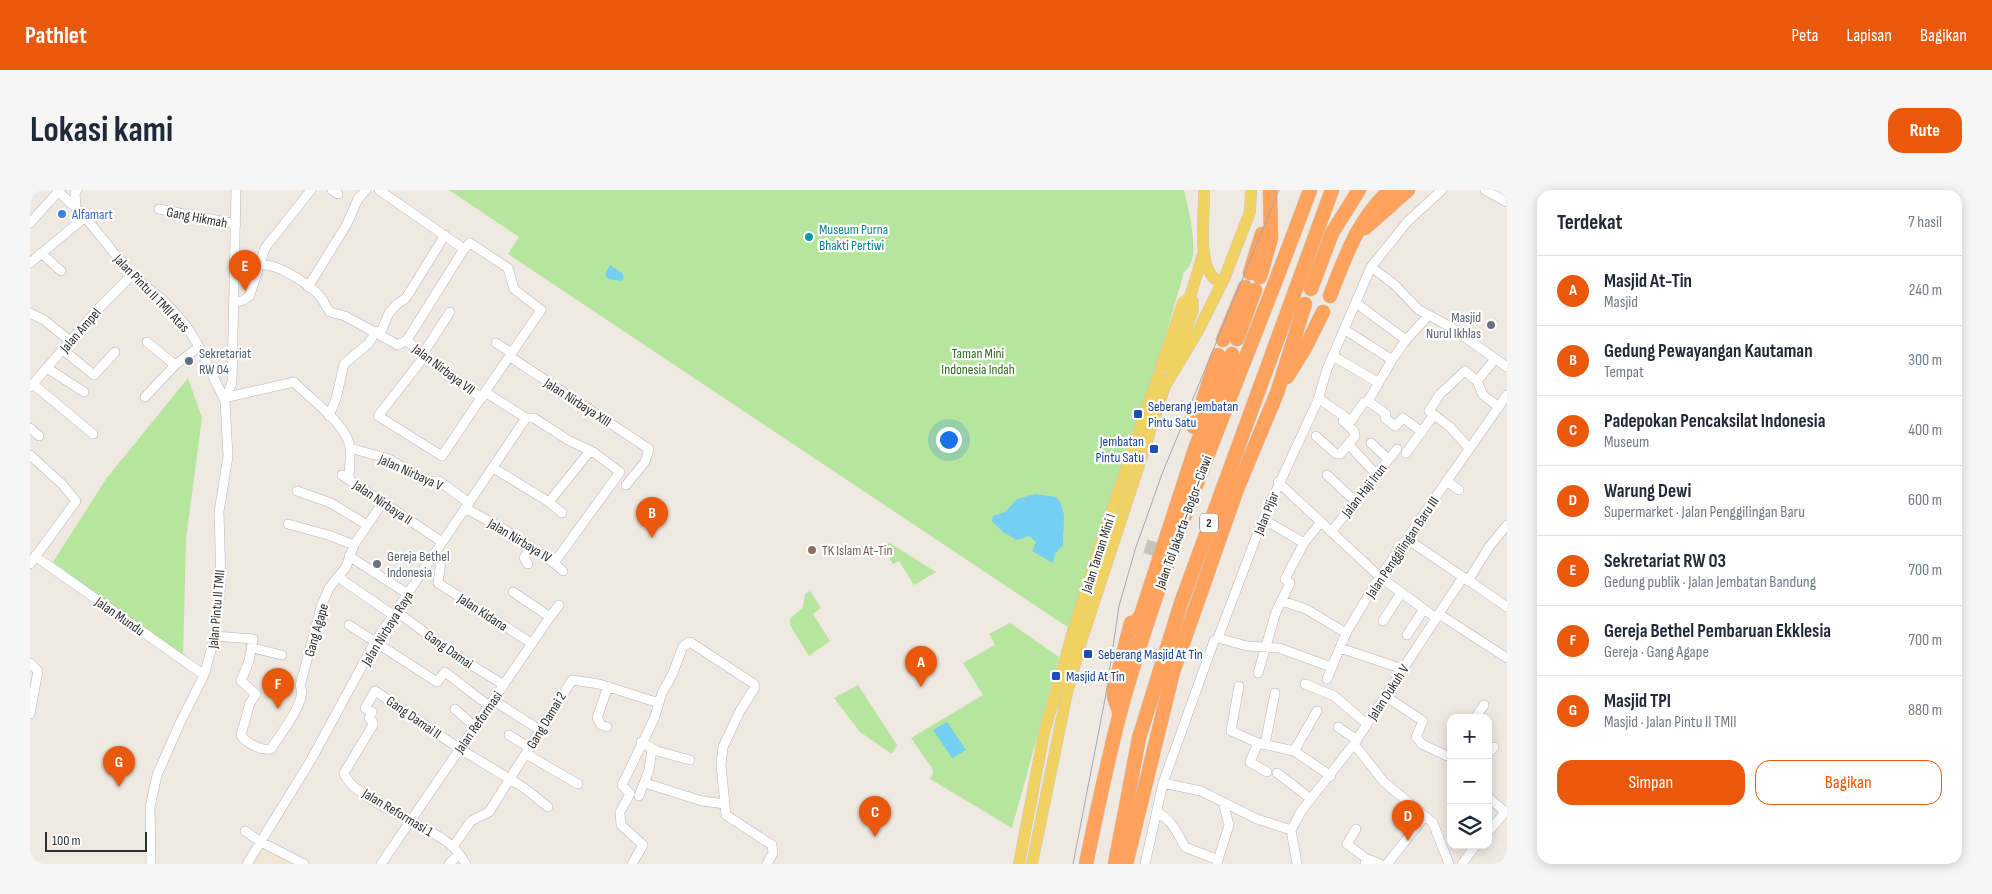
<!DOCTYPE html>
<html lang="id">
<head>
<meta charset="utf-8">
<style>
  body { margin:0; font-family:"Sofia Sans Condensed",sans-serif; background:#f6f6f7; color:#1f2937 }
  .controls { position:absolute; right:15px; bottom:15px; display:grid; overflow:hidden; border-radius:10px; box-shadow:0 2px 12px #0003 }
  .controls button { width:45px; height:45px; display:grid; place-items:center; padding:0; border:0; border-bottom:1px solid #e0e1e3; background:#fff; color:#1f2937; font:25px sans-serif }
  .scale { position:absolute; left:15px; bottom:12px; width:102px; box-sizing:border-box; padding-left:5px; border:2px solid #2e2e2e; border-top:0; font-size:14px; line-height:18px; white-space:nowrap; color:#2e2e2e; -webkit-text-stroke:4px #fff; paint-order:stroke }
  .you { position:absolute; left:918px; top:249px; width:18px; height:18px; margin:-12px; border:4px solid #fff; border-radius:50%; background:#1a73e8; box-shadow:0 0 0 8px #1a73e833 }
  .badge { display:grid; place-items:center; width:32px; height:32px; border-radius:50%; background:#ea580c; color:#fff; font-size:16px; font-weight:700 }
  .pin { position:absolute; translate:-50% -41px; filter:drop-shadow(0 1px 2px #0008) }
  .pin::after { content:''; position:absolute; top:26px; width:18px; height:15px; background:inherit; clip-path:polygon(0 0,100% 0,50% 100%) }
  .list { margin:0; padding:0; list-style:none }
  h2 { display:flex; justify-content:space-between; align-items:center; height:65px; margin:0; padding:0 20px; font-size:21px }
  h2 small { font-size:16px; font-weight:400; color:#747a83 }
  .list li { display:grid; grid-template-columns:32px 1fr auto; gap:15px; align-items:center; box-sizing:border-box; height:70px; padding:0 20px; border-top:1px solid #e0e1e3 }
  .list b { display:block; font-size:19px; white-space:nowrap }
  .list p { margin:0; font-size:16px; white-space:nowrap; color:#747a83 }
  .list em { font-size:16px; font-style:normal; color:#747a83 }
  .actions { display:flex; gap:10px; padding:15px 20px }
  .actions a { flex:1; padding:11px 0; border:1px solid #ea580c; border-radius:15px; text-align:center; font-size:18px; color:#ea580c }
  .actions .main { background:#ea580c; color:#fff }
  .icon { flex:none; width:28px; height:28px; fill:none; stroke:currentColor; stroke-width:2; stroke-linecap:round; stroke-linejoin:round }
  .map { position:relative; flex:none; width:1477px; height:674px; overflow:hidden; border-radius:15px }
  header { display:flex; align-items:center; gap:30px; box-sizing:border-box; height:70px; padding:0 25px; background:#ea580c; color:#fff }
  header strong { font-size:24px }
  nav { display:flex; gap:28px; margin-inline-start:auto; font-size:18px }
  .intro { display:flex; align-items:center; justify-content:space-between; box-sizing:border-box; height:120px; padding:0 30px }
  h1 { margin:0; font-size:35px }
  .button { padding:12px 22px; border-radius:15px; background:#ea580c; color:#fff; font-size:18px; font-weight:700 }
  main { display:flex; gap:30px; padding:0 30px }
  aside { flex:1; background:#fff; border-radius:15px; box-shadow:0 2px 12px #0003 }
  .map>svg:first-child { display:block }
  .education { fill:#f0e6d1 }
  .green { fill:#b6e59e }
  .water { fill:#75cff0 }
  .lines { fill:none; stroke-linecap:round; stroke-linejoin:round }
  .highway-tunnel { stroke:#c8c4bd; stroke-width:14; stroke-dasharray:14 7; stroke-linecap:butt }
  .minor-casing { stroke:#b4b7c1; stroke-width:10 }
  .major-casing { stroke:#c9c9c9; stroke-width:12 }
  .highway-casing { stroke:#c9c9c9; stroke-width:15 }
  .minor { stroke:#fff; stroke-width:9 }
  .major { stroke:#f2d163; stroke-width:11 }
  .highway { stroke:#ffa35c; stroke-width:14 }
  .tram { stroke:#a3a6b8; stroke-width:1 }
  .shop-dot { fill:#3f7fe0; stroke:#fff; stroke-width:2 }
  .culture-dot { fill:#0f9aa8; stroke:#fff; stroke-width:2 }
  .worship-dot { fill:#6b7280; stroke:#fff; stroke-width:2 }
  .service-dot { fill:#5c6f8a; stroke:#fff; stroke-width:2 }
  .transit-dot { fill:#1a4fb4; stroke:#fff; stroke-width:2 }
  .education-dot { fill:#8d6e63; stroke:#fff; stroke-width:2 }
  .labels { text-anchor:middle; stroke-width:4.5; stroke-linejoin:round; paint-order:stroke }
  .shield { fill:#fff; stroke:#6d6d6d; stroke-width:1 }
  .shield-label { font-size:12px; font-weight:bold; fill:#2e2e2e }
  .shop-label { font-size:14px; fill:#366cbe; stroke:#fff; text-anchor:start }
  .street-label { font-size:14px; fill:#2e2e2e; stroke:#fff }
  .culture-label { font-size:14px; fill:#0d838f; stroke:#fff; text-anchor:start }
  .worship-label { font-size:14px; fill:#5b616d; stroke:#fff; text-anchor:end }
  .service-label { font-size:14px; fill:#4e5e75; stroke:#fff; text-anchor:start }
  .park-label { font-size:14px; fill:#2c6e1b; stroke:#fff }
  .transit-label { font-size:14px; fill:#164399; stroke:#fff; text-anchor:start }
  .education-label { font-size:14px; fill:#785e54; stroke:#fff; text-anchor:start }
</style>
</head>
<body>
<header>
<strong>Pathlet</strong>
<nav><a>Peta</a><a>Lapisan</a><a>Bagikan</a></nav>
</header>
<div class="intro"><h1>Lokasi kami</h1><a class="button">Rute</a></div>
<main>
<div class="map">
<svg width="1477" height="674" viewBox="0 0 1477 674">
  <rect width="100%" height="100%" fill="#efe9e1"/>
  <path class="education" d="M 231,653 L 264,674 L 217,674 Z"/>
  <path class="green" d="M 419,0 L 1154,0 C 1158,18 1173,70 1154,82 L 1126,179 L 1042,440 L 478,64 L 489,47 Z
    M 158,188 L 172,228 L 156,349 L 153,466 L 23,372 L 76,289 Z
    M 860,353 L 906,382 L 884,395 L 869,371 L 863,374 L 852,357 Z
    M 780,401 L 791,418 L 783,424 L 800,451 L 779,466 L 760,435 L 760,429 L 773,417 L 775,404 Z
    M 980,433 L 1029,467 L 982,638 L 900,589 L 903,583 L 902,578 L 881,548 L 953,505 L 933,473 L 965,455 L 959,444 Z
    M 828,495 L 867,555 L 862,564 L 830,542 L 804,508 Z"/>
  <path class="water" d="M 580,75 L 592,83 L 594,88 L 592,91 L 578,89 L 575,84 Z
    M 1005,304 L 1026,307 C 1039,321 1032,338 1033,355 L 1025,364 L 1023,373 L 1002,361 L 1006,352 L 999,346 L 987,350 L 973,342 L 962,331 L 963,326 L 975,322 L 987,309 Z
    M 917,532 L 936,560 L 922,568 L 903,540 Z"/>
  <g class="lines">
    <path class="highway-tunnel" d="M 1120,365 L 1126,346"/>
    <defs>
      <path id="minor" d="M 27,0 L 55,27 L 102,85 L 133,110 L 156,135 L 169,157 L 195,211 L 198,266 L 189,322 L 191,392 L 185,446 L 174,485 L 150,533 L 127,585 L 120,617 L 121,674
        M 302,0 L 308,4
        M 349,0 L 434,59
        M 1455,0 L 1477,12
        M 46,17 L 45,3 L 47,0
        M 129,19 L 206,34
        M 0,33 L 28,2
        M 11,63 L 31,81
        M 0,73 L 55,27
        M 1341,77 L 1364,94 L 1389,120 L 1419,136 L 1477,177
        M 278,97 L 317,34 L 328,9 L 336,0
        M 204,113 L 214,110 L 220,105 L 235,58 L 281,0
        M 0,123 L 14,130 L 40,151
        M 1314,139 L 1362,170
        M 350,144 L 359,123 L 367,114 L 376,108 L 415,45
        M 377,150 L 394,167 L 452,208
        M 1376,150 L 1398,126
        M 117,152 L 145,175
        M 466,153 L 482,163
        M 33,160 L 64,185 L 85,162
        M 392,165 L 420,122
        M 479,166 L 619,259 L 615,272 L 596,295
        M 1303,166 L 1349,193
        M 394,167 L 348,226 L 412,266 L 455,202
        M 17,178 L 54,202
        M 1447,191 L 1465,169
        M 3,194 L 63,244
        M 0,197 L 68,119 L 102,85
        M 115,207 L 145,175 L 169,157
        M 198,207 L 264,192 C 280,209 316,233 320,257 C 321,267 319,279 319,289
        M 1288,208 L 1321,231 L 1334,212 L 1338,211 L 1362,170 L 1376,150 L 1326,113
        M 195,211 L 202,192 L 206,0
        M 1338,211 L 1356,224 L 1355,228 L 1365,236 L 1373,228 L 1392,242
        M 299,226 L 306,209 L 314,174 L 339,153 L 346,141
        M 0,238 L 9,246
        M 1286,246 L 1306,264 L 1310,264 L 1325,246 L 1324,241 L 1313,231
        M 1341,253 L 1358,269
        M 1319,255 L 1346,284
        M 320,258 L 359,269 L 395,291 L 409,291 L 439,313
        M 1439,258 L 1420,237 L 1399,221 L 1410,204 L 1435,181 L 1447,191 L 1453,205 L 1469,217
        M 1376,263 L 1403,226
        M 0,265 L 32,294 L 46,311 L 0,374
        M 463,278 L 519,312 L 560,261
        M 312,285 L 412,352
        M 1297,285 L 1325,311
        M 1416,291 L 1429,300
        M 1248,292 L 1350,387 L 1406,428
        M 267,301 L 301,313 L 337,335
        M 519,312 L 532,323
        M 435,318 L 477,341 L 524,373 L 590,282 L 563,262 L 538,250 L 504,228 L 496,228
        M 1233,329 L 1274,353
        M 258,334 L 298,345 L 324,355
        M 1301,342 L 1367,259
        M 405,363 L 411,371 L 408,393 L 501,453
        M 5,366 L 174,485
        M 319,366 L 378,404
        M 524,373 L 533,381
        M 498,374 L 494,368 L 501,356
        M 308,387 L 363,425
        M 1435,388 L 1477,417
        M 1438,391 L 1459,357 L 1477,335
        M 1252,411 L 1276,419 L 1316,443
        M 366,421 L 422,463 L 474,495
        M 1409,424 L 1477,468
        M 520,427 L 529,415
        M 1353,431 L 1371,403
        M 319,435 L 407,492 L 415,482 L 459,516
        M 1377,445 L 1394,419
        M 185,446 L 223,449 L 219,471 L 211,491 L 226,504 L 220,513 L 211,545 C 216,553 231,561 241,559 C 249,546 279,509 270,496 L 292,414 L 299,398 L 316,377 L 324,355 L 353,312
        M 1188,448 L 1217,456 L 1249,458 L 1301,477
        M 223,458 L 252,465
        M 1310,458 L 1373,479
        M 0,473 L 8,481 L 0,524
        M 1228,483 L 1246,422 L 1260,393 L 1255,389 L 1274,353 L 1291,332
        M 1297,489 L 1316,443 L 1347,391 L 1477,205
        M 1275,494 L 1304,506 L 1337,534
        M 1209,496 L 1201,541 L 1228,553 L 1264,561 L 1301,586
        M 1355,506 L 1393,531 L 1386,547 L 1392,554 L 1417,566
        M 463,510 L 510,540
        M 425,519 L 445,537
        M 1445,528 L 1454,515
        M 577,537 L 571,535 L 567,528 L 578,496
        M 1308,537 L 1327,550
        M 479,545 L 500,558
        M 611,552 L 627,561 L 660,570
        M 1228,553 L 1220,572 L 1237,582
        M 1235,554 L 1245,503
        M 1324,554 L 1354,592 L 1403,633 L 1419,674
        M 1264,561 L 1287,521
        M 496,564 L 548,594
        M 1458,564 L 1464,557
        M 1247,583 L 1281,609
        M 615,593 L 672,611 L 695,614
        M 1133,593 L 1171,601 L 1227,629 L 1261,640
        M 609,606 L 619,580 L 622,559
        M 1458,607 L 1475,622
        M 1127,622 C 1143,631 1146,641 1155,657 L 1188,670 L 1187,674
        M 1326,639 L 1317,654 L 1337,669
        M 215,641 L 231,652 L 274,674
        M 1458,642 L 1477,620
        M 423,657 L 441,631 L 459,622 L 542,490 L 569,494 L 629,513
        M 1188,670 L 1199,635 L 1193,612
        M 1335,672 L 1337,669 L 1350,674
        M 217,674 L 281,570 L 345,452 L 496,228 L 455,202 L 511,120 L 484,99 L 478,78 L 440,53 L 434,59 L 377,150 L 368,155 L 315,126 L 300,122 C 296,118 295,113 292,109 C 283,96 247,73 231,75
        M 351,674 L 520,427 L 483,402
        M 419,674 L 428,665
        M 436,674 C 432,668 427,660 422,656 C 400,635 323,610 314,583 L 343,535 L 343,532 L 339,528 L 342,522 L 335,518 L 345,501 L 430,559 L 493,597 L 518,617
        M 602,674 L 613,655 L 591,635 L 590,622 L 600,604 L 592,595 L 624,529 L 632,503 L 643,483 L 653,456 L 660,452 L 724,494 L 725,497 L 710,521 L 693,557 L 691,575 L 696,625 L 742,655 L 743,663 L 737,674
        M 1115,674 L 1133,593 L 1184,451 L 1188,448 L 1233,329 L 1288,210 L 1297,179 L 1341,77 L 1378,31 L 1412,0
        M 1267,674 L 1261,640 L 1272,620 L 1324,554 L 1433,387 L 1377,349
        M 1357,674 L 1395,626
        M 1432,674 L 1446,655"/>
      <path id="major" d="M 1174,0 C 1175,24 1166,75 1186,90
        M 1141,177 L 1163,120 L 1163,112 L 1160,107
        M 989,674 L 1014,543 L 1042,445 L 1070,355 L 1153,113 L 1160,107 L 1174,61
        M 1002,674 L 1037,503 L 1052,449 L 1135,196 L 1168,141 L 1194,89 L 1220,22 L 1221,0"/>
      <path id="highway" d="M 1335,38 L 1378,0
        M 1220,83 L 1232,44
        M 1230,87 L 1241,48 L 1240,0
        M 1281,99 L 1302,43 L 1329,0
        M 1300,106 C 1315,67 1328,29 1360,0
        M 1207,149 L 1225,100
        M 1193,150 L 1215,97
        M 1257,187 L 1275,158 L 1293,122
        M 1164,237 L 1188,165
        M 1099,441 L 1111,425 L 1165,259 L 1202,164
        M 1090,524 L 1084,507 L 1084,499 L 1101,433
        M 1056,674 C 1068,616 1080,557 1096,501 C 1146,330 1219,167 1280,0
        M 1085,674 L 1109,548 L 1151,413 L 1302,0
        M 1096,674 L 1143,482 L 1207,299 L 1247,203 L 1275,114"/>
    </defs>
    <use href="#minor" class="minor-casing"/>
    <use href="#major" class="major-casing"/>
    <use href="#highway" class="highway-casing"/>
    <use href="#minor" class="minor"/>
    <use href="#major" class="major"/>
    <use href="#highway" class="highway"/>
    <path class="tram" d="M 1043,674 L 1076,504 L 1089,416 L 1105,360 L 1132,284 L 1249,0"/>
  </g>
  <circle class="shop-dot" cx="32" cy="24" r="5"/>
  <circle class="culture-dot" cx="779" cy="47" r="5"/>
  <g class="worship-dot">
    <circle cx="1461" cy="135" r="5"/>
    <circle cx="347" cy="374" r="5"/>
  </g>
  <circle class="service-dot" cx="159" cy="171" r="5"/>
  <g class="transit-dot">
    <rect x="1103" y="219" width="10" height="10" rx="2.5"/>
    <rect x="1119" y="254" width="10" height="10" rx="2.5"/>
    <rect x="1053" y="459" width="10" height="10" rx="2.5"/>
    <rect x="1021" y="481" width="10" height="10" rx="2.5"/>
  </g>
  <circle class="education-dot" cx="782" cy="360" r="5"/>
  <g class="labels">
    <rect class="shield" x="1170" y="323.5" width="18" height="19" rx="4"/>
    <g class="shield-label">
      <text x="1179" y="337">2</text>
    </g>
    <g class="shop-label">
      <text x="42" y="29">Alfamart</text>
    </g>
    <g class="street-label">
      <text transform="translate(167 27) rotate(11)" y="5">Gang Hikmah</text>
      <text transform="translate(122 103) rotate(46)" y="5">Jalan Pintu II TMII Atas</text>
      <text transform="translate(50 140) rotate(-49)" y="5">Jalan Ampel</text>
      <text transform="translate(414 179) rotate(37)" y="5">Jalan Nirbaya VII</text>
      <text transform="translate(548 212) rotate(33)" y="5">Jalan Nirbaya XIII</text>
      <text transform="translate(381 282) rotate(24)" y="5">Jalan Nirbaya V</text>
      <text transform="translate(1334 300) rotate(-52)" y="5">Jalan Haji Irun</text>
      <text transform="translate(353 312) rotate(34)" y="5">Jalan Nirbaya II</text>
      <text transform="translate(1236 323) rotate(-68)" y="5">Jalan Pijar</text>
      <text transform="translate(1153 332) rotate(-70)" y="5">Jalan Tol Jakarta–Bogor–Ciawi</text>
      <text transform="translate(490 350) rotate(31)" y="5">Jalan Nirbaya IV</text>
      <text transform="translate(1372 357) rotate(-56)" y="5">Jalan Penggilingan Baru III</text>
      <text transform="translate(1068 363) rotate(-72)" y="5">Jalan Taman Mini I</text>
      <text transform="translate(186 419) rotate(-85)" y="5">Jalan Pintu II TMII</text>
      <text transform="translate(453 422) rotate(33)" y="5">Jalan Kidana</text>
      <text transform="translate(90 426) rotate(35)" y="5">Jalan Mundu</text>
      <text transform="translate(357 438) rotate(-58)" y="5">Jalan Nirbaya Raya</text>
      <text transform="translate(286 440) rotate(-74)" y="5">Gang Agape</text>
      <text transform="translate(419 459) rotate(35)" y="5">Gang Damai</text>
      <text transform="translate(1358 502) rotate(-57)" y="5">Jalan Dukuh V</text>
      <text transform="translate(384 527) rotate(35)" y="5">Gang Damai II</text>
      <text transform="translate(516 530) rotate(-59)" y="5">Gang Damai 2</text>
      <text transform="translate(448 532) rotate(-55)" y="5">Jalan Reformasi</text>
      <text transform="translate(368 622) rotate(31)" y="5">Jalan Reformasi 1</text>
    </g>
    <g class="culture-label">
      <text x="789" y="44">Museum Purna<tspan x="789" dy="16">Bhakti Pertiwi</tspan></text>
    </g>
    <g class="worship-label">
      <text x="1451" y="132">Masjid<tspan x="1451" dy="16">Nurul Ikhlas</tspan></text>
      <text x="357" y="371" text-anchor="start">Gereja Bethel<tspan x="357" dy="16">Indonesia</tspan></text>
    </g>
    <g class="service-label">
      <text x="169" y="168">Sekretariat<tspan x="169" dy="16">RW 04</tspan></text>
    </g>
    <g class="park-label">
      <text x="948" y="168">Taman Mini<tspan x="948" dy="16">Indonesia Indah</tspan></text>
    </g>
    <g class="transit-label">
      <text x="1118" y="221">Seberang Jembatan<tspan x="1118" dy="16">Pintu Satu</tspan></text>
      <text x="1114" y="256" text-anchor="end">Jembatan<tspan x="1114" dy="16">Pintu Satu</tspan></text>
      <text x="1068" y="469">Seberang Masjid At Tin</text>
      <text x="1036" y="491">Masjid At Tin</text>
    </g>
    <g class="education-label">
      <text x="792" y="365">TK Islam At-Tin</text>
    </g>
  </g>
</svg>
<div class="controls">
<button>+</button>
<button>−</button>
<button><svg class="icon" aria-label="layers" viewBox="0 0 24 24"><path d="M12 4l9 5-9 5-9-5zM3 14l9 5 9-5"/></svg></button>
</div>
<div class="scale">100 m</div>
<div class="you"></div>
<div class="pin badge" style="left:891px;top:497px">A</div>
<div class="pin badge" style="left:622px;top:348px">B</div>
<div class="pin badge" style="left:845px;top:647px">C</div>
<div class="pin badge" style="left:1378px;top:651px">D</div>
<div class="pin badge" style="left:215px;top:101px">E</div>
<div class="pin badge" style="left:248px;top:519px">F</div>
<div class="pin badge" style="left:89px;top:597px">G</div>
</div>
<aside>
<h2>Terdekat<small>7 hasil</small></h2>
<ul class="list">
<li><span class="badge">A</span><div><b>Masjid At-Tin</b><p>Masjid</p></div><em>240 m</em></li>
<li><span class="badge">B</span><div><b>Gedung Pewayangan Kautaman</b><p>Tempat</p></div><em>300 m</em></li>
<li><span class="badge">C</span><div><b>Padepokan Pencaksilat Indonesia</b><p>Museum</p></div><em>400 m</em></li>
<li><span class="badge">D</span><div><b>Warung Dewi</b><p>Supermarket · Jalan Penggilingan Baru</p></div><em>600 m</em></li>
<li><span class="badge">E</span><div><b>Sekretariat RW 03</b><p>Gedung publik · Jalan Jembatan Bandung</p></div><em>700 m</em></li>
<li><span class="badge">F</span><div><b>Gereja Bethel Pembaruan Ekklesia</b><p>Gereja · Gang Agape</p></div><em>700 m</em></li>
<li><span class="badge">G</span><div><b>Masjid TPI</b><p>Masjid · Jalan Pintu II TMII</p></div><em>880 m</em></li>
</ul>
<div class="actions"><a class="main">Simpan</a><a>Bagikan</a></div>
</aside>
</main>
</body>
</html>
